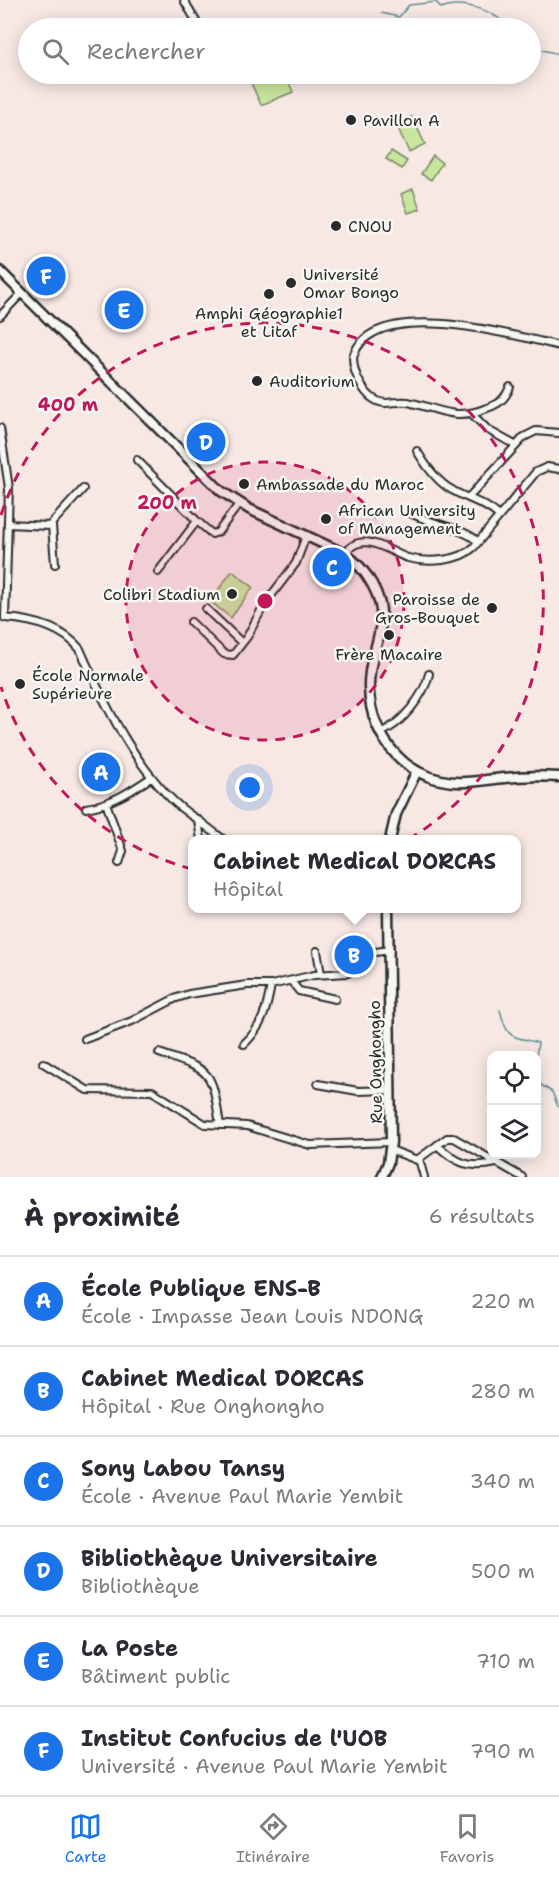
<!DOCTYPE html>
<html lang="fr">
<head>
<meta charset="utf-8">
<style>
  body { margin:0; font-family:"Shantell Sans",sans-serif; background:#f7f7f7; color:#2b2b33 }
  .controls { position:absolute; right:18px; bottom:18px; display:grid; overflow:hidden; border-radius:12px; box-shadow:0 3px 15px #0003 }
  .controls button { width:54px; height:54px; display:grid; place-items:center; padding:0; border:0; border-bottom:2px solid #e1e1e2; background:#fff; color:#2b2b33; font:30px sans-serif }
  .you { position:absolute; left:250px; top:788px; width:21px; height:21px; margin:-15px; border:4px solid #fff; border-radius:50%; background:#1a73e8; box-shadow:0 0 0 9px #1a73e833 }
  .badge { display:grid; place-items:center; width:39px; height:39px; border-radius:50%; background:#1a73e8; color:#fff; font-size:20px; font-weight:700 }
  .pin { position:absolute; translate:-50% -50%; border:3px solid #fff; box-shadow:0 2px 6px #0006 }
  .popup { position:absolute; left:188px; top:835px; width:333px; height:78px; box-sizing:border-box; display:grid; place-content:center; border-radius:12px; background:#fff; filter:drop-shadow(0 2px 4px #0005); font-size:20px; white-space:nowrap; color:#7c7c81 }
  .popup b { font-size:22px; color:#2b2b33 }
  .popup::after { content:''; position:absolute; left:50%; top:100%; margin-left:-12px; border:12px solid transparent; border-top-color:#fff }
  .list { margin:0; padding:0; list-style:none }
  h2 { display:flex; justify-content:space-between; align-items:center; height:78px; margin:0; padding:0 24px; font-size:26px }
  h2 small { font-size:20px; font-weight:400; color:#7c7c81 }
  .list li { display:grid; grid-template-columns:39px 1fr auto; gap:18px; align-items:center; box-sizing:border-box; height:90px; padding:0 24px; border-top:2px solid #e1e1e2 }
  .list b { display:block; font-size:22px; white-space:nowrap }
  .list p { margin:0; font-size:20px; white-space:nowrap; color:#7c7c81 }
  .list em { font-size:20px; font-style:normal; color:#7c7c81 }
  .icon { flex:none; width:33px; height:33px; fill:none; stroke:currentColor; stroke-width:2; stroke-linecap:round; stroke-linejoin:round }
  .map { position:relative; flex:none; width:559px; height:1177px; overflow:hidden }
  .search { position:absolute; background:#fff; box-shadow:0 3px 15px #0003; left:18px; right:18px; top:18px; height:66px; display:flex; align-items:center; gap:15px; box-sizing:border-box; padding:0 21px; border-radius:33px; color:#7c7c81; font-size:22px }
  .sheet { height:618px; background:#fff }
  nav { display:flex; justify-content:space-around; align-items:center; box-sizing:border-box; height:84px; border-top:2px solid #e1e1e2; background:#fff; font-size:16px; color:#7c7c81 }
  nav a { display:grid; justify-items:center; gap:3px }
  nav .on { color:#1a73e8 }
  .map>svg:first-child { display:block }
  .grass { fill:#c8e69d; stroke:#7a8864; stroke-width:1.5 }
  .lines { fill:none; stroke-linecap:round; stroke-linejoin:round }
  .stream { stroke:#5c8c92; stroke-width:1.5 }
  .minor-casing { stroke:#2b2b2b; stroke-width:10 }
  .major-casing { stroke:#2b2b2b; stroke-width:13 }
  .minor { stroke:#f6f6f2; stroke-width:6 }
  .major { stroke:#f6f6f2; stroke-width:8 }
  .ring { fill:none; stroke:#c2185b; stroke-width:3; stroke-dasharray:10 8 }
  .poi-dot { fill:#2b2b2b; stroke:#f6f6f2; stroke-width:2 }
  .labels { text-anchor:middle; stroke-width:5; stroke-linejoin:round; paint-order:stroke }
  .poi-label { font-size:16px; fill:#2b2b2b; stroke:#f6f6f2; text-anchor:start }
  .street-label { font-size:16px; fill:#2b2b2b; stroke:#f6f6f2 }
  .centre { fill:#c2185b; stroke:#f6f6f2; stroke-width:3 }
  .ring-label { font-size:18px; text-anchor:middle; font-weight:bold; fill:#c2185b; stroke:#f6f6f2; stroke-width:5; stroke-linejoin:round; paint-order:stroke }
</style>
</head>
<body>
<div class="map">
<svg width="559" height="1177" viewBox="0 0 559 1177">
  <rect width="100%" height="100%" fill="#f7e8e4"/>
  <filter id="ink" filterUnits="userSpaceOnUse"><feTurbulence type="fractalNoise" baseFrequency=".0167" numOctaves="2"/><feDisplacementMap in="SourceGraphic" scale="12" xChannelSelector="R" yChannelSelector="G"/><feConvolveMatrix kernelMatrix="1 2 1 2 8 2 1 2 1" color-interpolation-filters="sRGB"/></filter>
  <g filter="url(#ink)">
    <path class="grass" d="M 247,74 L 285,74 L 293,92 L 261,105 Z
      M 412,117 L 425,144 L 409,152 L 396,124 Z
      M 391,151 L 407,161 L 402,169 L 386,159 Z
      M 433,156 L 442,163 L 431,180 L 421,174 Z
      M 413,189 L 420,209 L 408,213 L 401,194 Z
      M 232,571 L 253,587 L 231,618 L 210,601 Z"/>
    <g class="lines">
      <path class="stream" d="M 381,13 L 399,17 L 409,5 L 436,2 L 441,8 C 460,0 490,9 504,23 L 503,28
        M 530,47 L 559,54
        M 500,1010 C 508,1041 511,1035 538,1043 L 536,1056
        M 536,1075 L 541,1085 L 552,1092 L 559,1109"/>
      <defs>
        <path id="minor" d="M 184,0 L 196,21
          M 0,316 L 22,293
          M 510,387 C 505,399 499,404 487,408 C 455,421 443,410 412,403 C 403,400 394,403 385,403 C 365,401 353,374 353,357 C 371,295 515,335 559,346
          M 473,415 L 488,430 L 515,445
          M 0,428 L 9,488 L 5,618
          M 417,451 C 426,466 437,482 452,490 C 469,500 484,502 498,515
          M 137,460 L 197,521 L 212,534 L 218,532 L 239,504
          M 469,497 L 524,437 L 536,431 L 559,433
          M 409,512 C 428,524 466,528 478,542
          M 8,524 L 50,526
          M 51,524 L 83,489
          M 52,526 L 55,564
          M 345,554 C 361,528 389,552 408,558 C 427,563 459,562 474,547 L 536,472 L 547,467 L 559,469
          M 158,572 L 197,521
          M 206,609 L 241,642
          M 5,618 C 34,620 62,627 80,649 C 105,706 144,787 198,820 L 201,840
          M 191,622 L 224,654 L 233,655 L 247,637 L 264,605 L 296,563 L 306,536
          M 380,733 C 402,724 424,696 429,674
          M 106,803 L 123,851 L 119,863
          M 86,808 C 112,804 131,791 152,777
          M 198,820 L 224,840
          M 317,951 L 321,974
          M 291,981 L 299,991 L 335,999
          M 85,1039 L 132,1021 L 174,999 L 189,994 L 247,985 L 271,985 L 314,975 L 348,973 L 368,953 L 390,950
          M 244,1044 C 262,1027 267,1009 271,985
          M 159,1053 C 213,1072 211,1068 220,1125
          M 43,1063 L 87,1090 L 152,1091 L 205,1124 L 247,1126 L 310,1145 L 391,1142
          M 318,1084 L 358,1091 L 391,1090
          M 437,1145 C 456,1163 469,1169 496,1163
          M 391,1150 L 417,1160 L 447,1138 L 454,1138 L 522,1177
          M 419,1159 L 424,1177"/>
        <path id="major" d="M 0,271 L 221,491 L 249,509 L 345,554 C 366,568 384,597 381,623 C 379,640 372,656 370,672 C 363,720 393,770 441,780 C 461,785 484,780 504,778 C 522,776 541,776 559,777
          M 390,840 L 396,814 L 417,771
          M 382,1177 L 388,1163 L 391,1142 L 388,908"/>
      </defs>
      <use href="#minor" class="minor-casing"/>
      <use href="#major" class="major-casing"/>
      <use href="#minor" class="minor"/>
      <use href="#major" class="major"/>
    </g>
  </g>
  <circle cx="265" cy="601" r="139" fill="#c2185b" fill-opacity=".12"/>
  <g class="ring">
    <circle cx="265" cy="601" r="139"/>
    <path d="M1 515A278 278 0 1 1 1 687"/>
  </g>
  <g class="poi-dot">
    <circle cx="351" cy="120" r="6"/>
    <circle cx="336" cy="226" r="6"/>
    <circle cx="291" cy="283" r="6"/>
    <circle cx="269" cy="294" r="6"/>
    <circle cx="257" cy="381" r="6"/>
    <circle cx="244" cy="484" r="6"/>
    <circle cx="326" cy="519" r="6"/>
    <circle cx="232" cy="594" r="6"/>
    <circle cx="492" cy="608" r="6"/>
    <circle cx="389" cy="635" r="6"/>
    <circle cx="20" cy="684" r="6"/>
  </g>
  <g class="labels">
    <g class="poi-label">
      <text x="363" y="126">Pavillon A</text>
      <text x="348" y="232">CNOU</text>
      <text x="303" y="280">Université<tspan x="303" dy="18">Omar Bongo</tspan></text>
      <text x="269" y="319" text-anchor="middle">Amphi Géographie1<tspan x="269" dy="18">et Litaf</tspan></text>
      <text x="269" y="387">Auditorium</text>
      <text x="256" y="490">Ambassade du Maroc</text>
      <text x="338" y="516">African University<tspan x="338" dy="18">of Management</tspan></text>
      <text x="220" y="600" text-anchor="end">Colibri Stadium</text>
      <text x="480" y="605" text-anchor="end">Paroisse de<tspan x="480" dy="18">Gros-Bouquet</tspan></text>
      <text x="389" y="660" text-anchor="middle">Frère Macaire</text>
      <text x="32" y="681">École Normale<tspan x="32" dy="18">Supérieure</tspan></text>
    </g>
    <g class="street-label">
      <text transform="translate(375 1062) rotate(-91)" y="6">Rue Onghongho</text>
    </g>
  </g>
  <circle cx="265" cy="601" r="9" class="centre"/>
  <g class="ring-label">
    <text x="68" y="411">400 m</text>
    <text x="167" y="509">200 m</text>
  </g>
</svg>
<div class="controls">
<button><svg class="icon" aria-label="locate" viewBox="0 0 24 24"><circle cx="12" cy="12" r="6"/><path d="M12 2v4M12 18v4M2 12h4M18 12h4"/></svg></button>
<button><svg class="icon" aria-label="layers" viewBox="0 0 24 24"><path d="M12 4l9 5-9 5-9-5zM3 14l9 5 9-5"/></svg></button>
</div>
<div class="you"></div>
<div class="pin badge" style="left:101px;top:772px">A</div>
<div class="pin badge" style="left:354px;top:955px">B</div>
<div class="popup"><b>Cabinet Medical DORCAS</b>Hôpital</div>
<div class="pin badge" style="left:332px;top:567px">C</div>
<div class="pin badge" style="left:206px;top:442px">D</div>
<div class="pin badge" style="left:124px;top:310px">E</div>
<div class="pin badge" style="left:46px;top:276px">F</div>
<div class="search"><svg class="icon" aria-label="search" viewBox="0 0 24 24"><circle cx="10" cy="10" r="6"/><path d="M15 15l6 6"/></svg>Rechercher</div>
</div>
<section class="sheet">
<h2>À proximité<small>6 résultats</small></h2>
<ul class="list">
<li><span class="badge">A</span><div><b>École Publique ENS-B</b><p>École · Impasse Jean Louis NDONG</p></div><em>220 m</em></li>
<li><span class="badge">B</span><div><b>Cabinet Medical DORCAS</b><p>Hôpital · Rue Onghongho</p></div><em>280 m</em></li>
<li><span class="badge">C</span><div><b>Sony Labou Tansy</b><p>École · Avenue Paul Marie Yembit</p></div><em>340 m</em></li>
<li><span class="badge">D</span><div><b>Bibliothèque Universitaire</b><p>Bibliothèque</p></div><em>500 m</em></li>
<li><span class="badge">E</span><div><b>La Poste</b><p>Bâtiment public</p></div><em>710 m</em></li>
<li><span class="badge">F</span><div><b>Institut Confucius de l'UOB</b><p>Université · Avenue Paul Marie Yembit</p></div><em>790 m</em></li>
</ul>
</section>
<nav>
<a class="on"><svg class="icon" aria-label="map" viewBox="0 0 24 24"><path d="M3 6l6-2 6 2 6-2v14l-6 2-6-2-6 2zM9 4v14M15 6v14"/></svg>Carte</a>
<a><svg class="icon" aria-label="directions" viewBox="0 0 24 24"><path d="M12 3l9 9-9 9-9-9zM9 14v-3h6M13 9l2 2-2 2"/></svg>Itinéraire</a>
<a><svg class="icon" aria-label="saved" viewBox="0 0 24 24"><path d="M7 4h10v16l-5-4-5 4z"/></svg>Favoris</a>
</nav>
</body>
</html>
